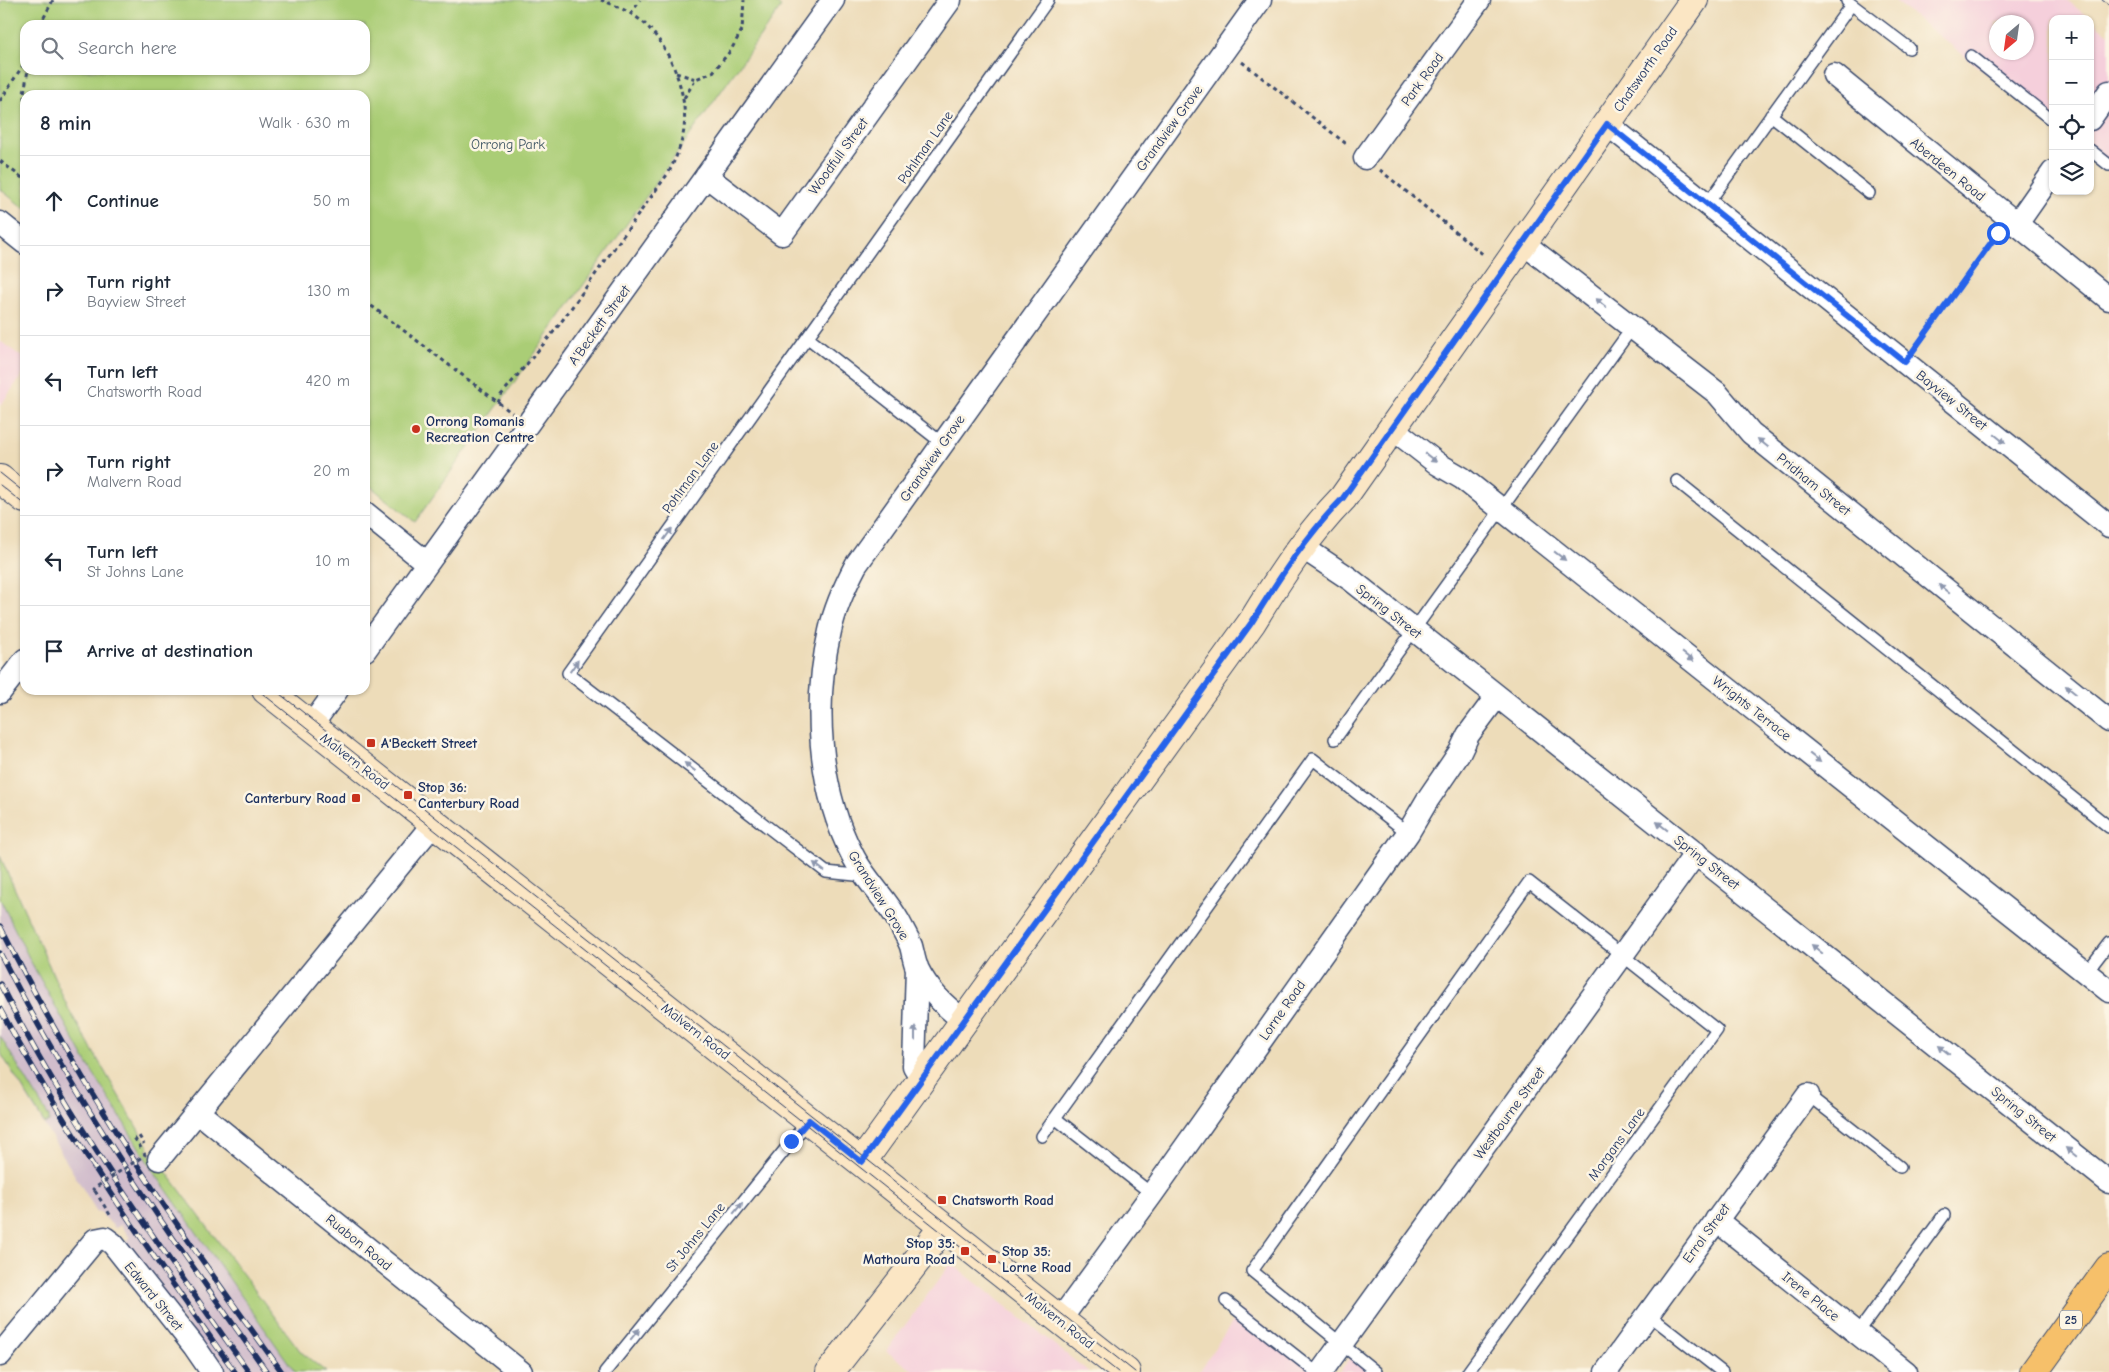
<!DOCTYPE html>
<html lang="en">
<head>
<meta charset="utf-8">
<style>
  body { margin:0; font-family:"Comic Neue",sans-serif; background:#f2f2f3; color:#1f2937 }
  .controls { position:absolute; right:15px; top:15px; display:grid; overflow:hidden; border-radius:10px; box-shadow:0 1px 4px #0004 }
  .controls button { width:45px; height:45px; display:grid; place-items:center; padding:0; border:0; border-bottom:1px solid #e0e1e3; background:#fff; color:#1f2937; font:25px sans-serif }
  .compass { position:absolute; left:1989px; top:15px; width:45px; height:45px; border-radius:50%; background:#fff; box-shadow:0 1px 4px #0004; rotate:209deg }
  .stop { position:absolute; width:15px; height:15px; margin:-11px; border:4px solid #2563eb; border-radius:50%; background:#fff }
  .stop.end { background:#2563eb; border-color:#fff; box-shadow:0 1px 5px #0008 }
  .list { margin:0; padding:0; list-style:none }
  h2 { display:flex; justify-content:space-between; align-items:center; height:65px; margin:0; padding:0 20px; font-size:21px }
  h2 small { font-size:16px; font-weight:400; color:#747a83 }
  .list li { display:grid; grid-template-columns:32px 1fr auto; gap:15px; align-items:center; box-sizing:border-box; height:90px; padding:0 20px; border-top:1px solid #e0e1e3 }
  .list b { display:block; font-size:19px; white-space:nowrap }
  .list p { margin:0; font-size:16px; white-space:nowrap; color:#747a83 }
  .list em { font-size:16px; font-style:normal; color:#747a83 }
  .icon { flex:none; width:28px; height:28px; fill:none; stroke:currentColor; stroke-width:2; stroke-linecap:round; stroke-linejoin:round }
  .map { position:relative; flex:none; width:2109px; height:1372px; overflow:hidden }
  .search { position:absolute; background:#fff; box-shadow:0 1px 4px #0004; left:20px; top:20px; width:350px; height:55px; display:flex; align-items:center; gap:12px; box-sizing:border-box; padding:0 18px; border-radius:15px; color:#747a83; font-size:19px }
  .panel { position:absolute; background:#fff; box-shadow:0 1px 4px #0004; left:20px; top:90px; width:350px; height:605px; border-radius:15px }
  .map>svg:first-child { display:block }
  .built { fill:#f5cfdb; fill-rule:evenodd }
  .industrial { fill:#d1bdcc }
  .green { fill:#aacd76; stroke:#627e6a; fill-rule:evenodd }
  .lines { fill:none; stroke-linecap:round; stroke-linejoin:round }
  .lane-casing { stroke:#3a496c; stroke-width:14 }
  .street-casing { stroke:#3a496c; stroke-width:25 }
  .secondary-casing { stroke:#3a496c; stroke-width:30 }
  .primary-casing { stroke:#3a496c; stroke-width:30 }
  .path { stroke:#3a496c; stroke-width:3; stroke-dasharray:4 4; stroke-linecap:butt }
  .lane { stroke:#fff; stroke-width:11 }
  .street { stroke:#fff; stroke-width:22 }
  .secondary { stroke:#fbe6c4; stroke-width:28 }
  .primary { stroke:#f6c06b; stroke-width:28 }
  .tram { stroke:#1b2f5e; stroke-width:1 }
  .rail-casing { stroke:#1b2f5e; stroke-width:5.5 }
  .rail { stroke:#fcf5e5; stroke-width:4; stroke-dasharray:11; stroke-linecap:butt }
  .path-bridge { stroke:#3a496c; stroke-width:3; stroke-dasharray:4 4; stroke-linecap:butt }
  .oneway { fill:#8d97ae }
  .route { stroke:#2563eb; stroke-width:6 }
  .poi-dot { fill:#c8321e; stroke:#fcf5e5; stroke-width:2 }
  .labels { text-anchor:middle; stroke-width:5; stroke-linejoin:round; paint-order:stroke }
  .shield { fill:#fcf5e5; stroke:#5e6a86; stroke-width:1 }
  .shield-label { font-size:12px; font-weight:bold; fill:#1b2f5e }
  .street-label { font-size:14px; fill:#1b2f5e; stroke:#fcf5e5 }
  .park-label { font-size:14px; fill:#3f5664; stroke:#fcf5e5 }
  .poi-label { font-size:14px; font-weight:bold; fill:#1b2f5e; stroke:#fcf5e5; text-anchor:start }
</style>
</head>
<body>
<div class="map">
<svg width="2109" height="1372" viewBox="0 0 2109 1372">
  <rect width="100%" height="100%" fill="#fcf5e5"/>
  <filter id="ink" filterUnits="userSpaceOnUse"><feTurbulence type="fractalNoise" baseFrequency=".02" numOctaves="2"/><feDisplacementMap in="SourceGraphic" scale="10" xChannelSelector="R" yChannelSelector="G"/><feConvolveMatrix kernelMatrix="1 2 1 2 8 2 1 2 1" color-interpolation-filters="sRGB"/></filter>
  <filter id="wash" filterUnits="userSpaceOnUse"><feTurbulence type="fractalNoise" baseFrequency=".0096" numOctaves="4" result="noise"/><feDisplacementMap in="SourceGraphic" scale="20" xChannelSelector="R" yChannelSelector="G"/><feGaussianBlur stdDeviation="1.12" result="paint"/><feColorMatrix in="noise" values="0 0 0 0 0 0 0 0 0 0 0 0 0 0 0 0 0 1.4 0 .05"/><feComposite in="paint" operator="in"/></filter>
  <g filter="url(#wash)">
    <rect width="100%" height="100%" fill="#eddcb9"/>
    <path class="built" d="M 1894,0 L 2067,0 L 2090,19 L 2053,19 L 2053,126 ZM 1996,22 L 2026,22 L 2026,52 L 1996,52 Z
      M 2090,19 L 2109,34 L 2109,171 L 2090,156 Z
      M 0,341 L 25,359 L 25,371 L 0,406 Z
      M 951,1263 L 1089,1372 L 915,1372 L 886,1351 Z
      M 1241,1310 L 1325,1372 L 1198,1372 Z
      M 1352,1356 L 1373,1372 L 1339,1372 Z"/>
    <path class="industrial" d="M 0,856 L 69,1010 L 149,1148 L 146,1151 L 162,1166 L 301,1352 L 326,1372 L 222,1372 L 123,1245 L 130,1238 L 121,1225 L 115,1228 L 99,1211 L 97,1212 L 0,1052 Z"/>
    <path class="green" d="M 3,0 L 773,0 L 781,7 L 415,522 L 365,482 L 365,95 L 25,95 L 25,209 L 0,189 L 0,4 ZM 25,25 L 365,25 L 365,70 L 25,70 Z
      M 0,856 L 69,1010 L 149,1148 L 146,1151 L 162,1166 L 301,1352 L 326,1372 L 295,1372 L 154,1172 L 84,1058 L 32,964 L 0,899 Z
      M 0,1036 L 49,1117 L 49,1122 L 45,1124 L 0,1052 Z"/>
  </g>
  <g filter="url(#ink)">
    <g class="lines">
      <defs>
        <path id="lane" d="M 1847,1 L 1909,48
          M 1971,56 L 2053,121
          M 1771,115 L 1869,193
          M 2090,150 L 2109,165
          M 1708,203 L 1851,5
          M 808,338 L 942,443
          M 1677,481 L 2109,827
          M 1335,739 L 1632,328
          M 865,876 L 826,872 L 568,673 L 1048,0
          M 2086,973 L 2109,943
          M 1808,1095 L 1900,1167
          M 1042,1136 L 1055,1118
          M 1152,1194 L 1055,1118 L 1313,759 L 1408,833
          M 1226,1301 L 1316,1372
          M 1648,1314 L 1722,1372
          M 1857,1334 L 1944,1215
          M 605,1372 L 809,1120
          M 1376,1372 L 1252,1271 L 1529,882 L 1717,1030 L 1468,1372"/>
        <path id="street" d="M 1834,75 L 2109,299
          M 2090,119 L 2109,92
          M 1607,124 L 2109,526
          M 1365,158 L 1479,0
          M 706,176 L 782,234 L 950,0
          M 0,223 L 25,243
          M 2016,225 L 2053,172
          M 1523,243 L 1717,393 L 1751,433 L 2109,721
          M 1392,428 L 1438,464 L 1462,478 L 2109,991
          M 365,513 L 427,563
          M 1302,547 L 1350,579 L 2109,1182
          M 365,650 L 833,0
          M 0,692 L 25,660
          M 311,726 L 337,690
          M 917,967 L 914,1066 L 922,1079
          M 964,1021 C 945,1006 928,991 917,968 C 914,961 913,953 911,946 C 908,938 903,930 899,922 C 886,898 864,879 852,854 C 818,788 813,703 830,631 C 835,608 845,586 856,565 L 1260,0
          M 198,1112 L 521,1372
          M 159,1159 L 434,823
          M 1716,1220 L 1906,1372
          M 1060,1320 L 1152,1194 L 1408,833 L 1428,799 L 1460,752 L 1468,735 L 1497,696
          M 0,1355 L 95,1240 L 105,1238 L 113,1244 L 194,1346 L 212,1372
          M 1321,1372 L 1696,853
          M 1606,1372 L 1808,1095"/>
        <path id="secondary" d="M 0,479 L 25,499
          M 266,690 L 1126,1372
          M 862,1162 L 1252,622 C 1279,578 1307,535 1343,498 L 1694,0
          M 830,1372 L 943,1227"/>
        <path id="primary" d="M 2034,1372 L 2109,1268"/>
      </defs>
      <use href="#lane" class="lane-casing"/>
      <use href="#street" class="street-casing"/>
      <use href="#secondary" class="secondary-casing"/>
      <use href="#primary" class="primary-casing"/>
      <path class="path" d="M 631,14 L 640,0
        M 40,25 L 53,0
        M 1242,62 L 1349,146
        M 676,73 L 696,79
        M 684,98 L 696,79 L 713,72 L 731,50 L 742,30 L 744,0
        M 0,101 L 25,62
        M 25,124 L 24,93 L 28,70
        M 0,161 L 25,180
        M 1380,170 L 1485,256
        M 365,301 L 512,413
        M 1916,347 L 1997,234
        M 498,403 L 501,395 L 556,329 L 669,172 C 676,158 682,144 684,129 C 688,93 671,49 645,24 C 633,13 617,6 601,0
        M 141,1148 L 135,1139 L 139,1136 L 144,1144
        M 95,1191 L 112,1218"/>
      <use href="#lane" class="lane"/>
      <use href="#street" class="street"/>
      <use href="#secondary" class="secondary"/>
      <use href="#primary" class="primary"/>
      <path class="tram" d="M 2102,0 L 2109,5
        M 0,473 L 25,493
        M 0,485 L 25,505
        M 258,690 L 1118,1372
        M 275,690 L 1135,1372"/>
      <defs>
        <path id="rail" d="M 0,926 C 40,1005 83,1082 132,1157 C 179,1230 231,1301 282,1372
          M 0,953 C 75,1102 171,1237 267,1372
          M 0,984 C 69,1121 160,1247 249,1372
          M 0,1009 C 69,1137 151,1254 235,1372"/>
      </defs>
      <use href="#rail" class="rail-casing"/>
      <use href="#rail" class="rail"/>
      <path class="path-bridge" d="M 95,1191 L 93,1189 L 145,1155 L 144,1153"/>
    </g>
    <defs><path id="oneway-solid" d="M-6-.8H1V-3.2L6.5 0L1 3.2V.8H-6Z" transform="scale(1.25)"/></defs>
    <g class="oneway">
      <use href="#oneway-solid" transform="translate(1601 303) rotate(-141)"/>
      <use href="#oneway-solid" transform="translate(2000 439) rotate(39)"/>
      <use href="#oneway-solid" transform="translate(1763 443) rotate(-141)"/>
      <use href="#oneway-solid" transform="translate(1431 458) rotate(38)"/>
      <use href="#oneway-solid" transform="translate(668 534) rotate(-54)"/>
      <use href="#oneway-solid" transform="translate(1560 556) rotate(38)"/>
      <use href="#oneway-solid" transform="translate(1944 589) rotate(-141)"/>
      <use href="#oneway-solid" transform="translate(1688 657) rotate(38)"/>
      <use href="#oneway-solid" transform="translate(574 666) rotate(-55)"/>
      <use href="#oneway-solid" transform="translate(2071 690) rotate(-141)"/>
      <use href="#oneway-solid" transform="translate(1815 758) rotate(38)"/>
      <use href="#oneway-solid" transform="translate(690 767) rotate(-142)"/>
      <use href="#oneway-solid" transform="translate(1662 826) rotate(-142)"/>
      <use href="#oneway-solid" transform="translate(819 867) rotate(-142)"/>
      <use href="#oneway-solid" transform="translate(1817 949) rotate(-141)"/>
      <use href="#oneway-solid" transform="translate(915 1033) rotate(-90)"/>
      <use href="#oneway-solid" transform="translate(1944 1050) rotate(-141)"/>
      <use href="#oneway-solid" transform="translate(2071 1152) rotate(-141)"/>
      <use href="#oneway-solid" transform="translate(738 1208) rotate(-51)"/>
      <use href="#oneway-solid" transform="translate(635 1334) rotate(-51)"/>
    </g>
  </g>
  <g class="lines" filter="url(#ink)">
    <path class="route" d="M 791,1141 L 809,1120 L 862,1162 L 1252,622 C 1279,578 1307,535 1343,498 L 1607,124 L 1905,362 L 1998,233"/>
  </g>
  <g class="poi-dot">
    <circle cx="416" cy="429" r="5"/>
    <rect x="366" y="738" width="10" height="10" rx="2.5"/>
    <rect x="403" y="790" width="10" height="10" rx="2.5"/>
    <rect x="351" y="793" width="10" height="10" rx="2.5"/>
    <rect x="937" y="1195" width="10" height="10" rx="2.5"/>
    <rect x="960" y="1246" width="10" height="10" rx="2.5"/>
    <rect x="987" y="1254" width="10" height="10" rx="2.5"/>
  </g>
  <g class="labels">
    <rect class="shield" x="2060" y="1310.5" width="22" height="19" rx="4"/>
    <g class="shield-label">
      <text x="2071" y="1324">25</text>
    </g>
    <g class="street-label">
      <text transform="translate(1645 69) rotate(-55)" y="5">Chatsworth Road</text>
      <text transform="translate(1422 79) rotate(-54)" y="5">Park Road</text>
      <text transform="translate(1169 128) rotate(-54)" y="5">Grandview Grove</text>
      <text transform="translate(925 147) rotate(-55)" y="5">Pohlman Lane</text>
      <text transform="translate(838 156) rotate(-54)" y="5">Woodfull Street</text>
      <text transform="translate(1948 169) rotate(39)" y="5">Aberdeen Road</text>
      <text transform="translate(599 325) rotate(-54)" y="5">A'Beckett Street</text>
      <text transform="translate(1952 400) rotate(39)" y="5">Bayview Street</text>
      <text transform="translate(932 458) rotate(-55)" y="5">Grandview Grove</text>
      <text transform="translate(690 477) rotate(-54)" y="5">Pohlman Lane</text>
      <text transform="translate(1814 484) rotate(39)" y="5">Pridham Street</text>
      <text transform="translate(1389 611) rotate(38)" y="5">Spring Street</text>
      <text transform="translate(1752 708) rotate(38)" y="5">Wrights Terrace</text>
      <text transform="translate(355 761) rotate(38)" y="5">Malvern Road</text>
      <text transform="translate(1707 862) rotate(38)" y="5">Spring Street</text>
      <text transform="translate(879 895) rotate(58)" y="5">Grandview Grove</text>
      <text transform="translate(1282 1010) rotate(-55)" y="5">Lorne Road</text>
      <text transform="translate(696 1031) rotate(38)" y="5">Malvern Road</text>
      <text transform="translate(1509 1113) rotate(-54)" y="5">Westbourne Street</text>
      <text transform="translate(2024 1114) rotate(39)" y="5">Spring Street</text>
      <text transform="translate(1616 1144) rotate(-54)" y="5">Morgans Lane</text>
      <text transform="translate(1706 1233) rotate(-54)" y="5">Errol Street</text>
      <text transform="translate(695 1237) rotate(-51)" y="5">St Johns Lane</text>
      <text transform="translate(359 1242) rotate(39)" y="5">Ruabon Road</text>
      <text transform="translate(154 1296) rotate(51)" y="5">Edward Street</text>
      <text transform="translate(1811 1296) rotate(39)" y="5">Irene Place</text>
      <text transform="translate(1060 1320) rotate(38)" y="5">Malvern Road</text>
    </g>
    <g class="park-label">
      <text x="508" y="149">Orrong Park</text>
    </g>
    <g class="poi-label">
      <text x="426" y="426">Orrong Romanis<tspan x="426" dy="16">Recreation Centre</tspan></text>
      <text x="381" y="748">A'Beckett Street</text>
      <text x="418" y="792">Stop 36:<tspan x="418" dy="16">Canterbury Road</tspan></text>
      <text x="346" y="803" text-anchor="end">Canterbury Road</text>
      <text x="952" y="1205">Chatsworth Road</text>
      <text x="955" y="1248" text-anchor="end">Stop 35:<tspan x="955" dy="16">Mathoura Road</tspan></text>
      <text x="1002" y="1256">Stop 35:<tspan x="1002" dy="16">Lorne Road</tspan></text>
    </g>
  </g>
</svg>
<div class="controls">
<button>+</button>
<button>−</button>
<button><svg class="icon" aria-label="locate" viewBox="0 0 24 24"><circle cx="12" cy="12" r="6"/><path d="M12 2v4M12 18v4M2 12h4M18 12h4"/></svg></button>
<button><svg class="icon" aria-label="layers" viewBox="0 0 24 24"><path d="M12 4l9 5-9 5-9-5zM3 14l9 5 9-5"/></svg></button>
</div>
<svg class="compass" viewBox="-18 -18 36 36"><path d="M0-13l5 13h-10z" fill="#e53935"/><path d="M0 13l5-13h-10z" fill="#747a83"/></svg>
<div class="stop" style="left:1998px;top:233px"></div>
<div class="stop end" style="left:791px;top:1141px"></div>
<div class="search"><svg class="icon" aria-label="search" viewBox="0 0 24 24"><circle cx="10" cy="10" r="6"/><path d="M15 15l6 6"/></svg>Search here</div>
<section class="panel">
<h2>8 min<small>Walk · 630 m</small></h2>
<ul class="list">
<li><svg class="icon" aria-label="ahead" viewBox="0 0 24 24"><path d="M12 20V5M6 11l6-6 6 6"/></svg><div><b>Continue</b></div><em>50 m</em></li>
<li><svg class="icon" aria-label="right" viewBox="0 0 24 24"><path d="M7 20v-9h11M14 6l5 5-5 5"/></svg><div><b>Turn right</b><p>Bayview Street</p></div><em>130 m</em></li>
<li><svg class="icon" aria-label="left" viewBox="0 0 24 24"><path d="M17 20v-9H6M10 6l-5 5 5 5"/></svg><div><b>Turn left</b><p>Chatsworth Road</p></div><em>420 m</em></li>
<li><svg class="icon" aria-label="right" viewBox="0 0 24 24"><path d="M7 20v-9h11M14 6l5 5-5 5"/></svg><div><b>Turn right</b><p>Malvern Road</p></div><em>20 m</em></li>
<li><svg class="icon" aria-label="left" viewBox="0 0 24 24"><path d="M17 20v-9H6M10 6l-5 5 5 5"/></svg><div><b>Turn left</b><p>St Johns Lane</p></div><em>10 m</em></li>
<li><svg class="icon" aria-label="arrive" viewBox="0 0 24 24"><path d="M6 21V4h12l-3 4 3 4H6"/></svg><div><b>Arrive at destination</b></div></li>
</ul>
</section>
</div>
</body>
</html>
